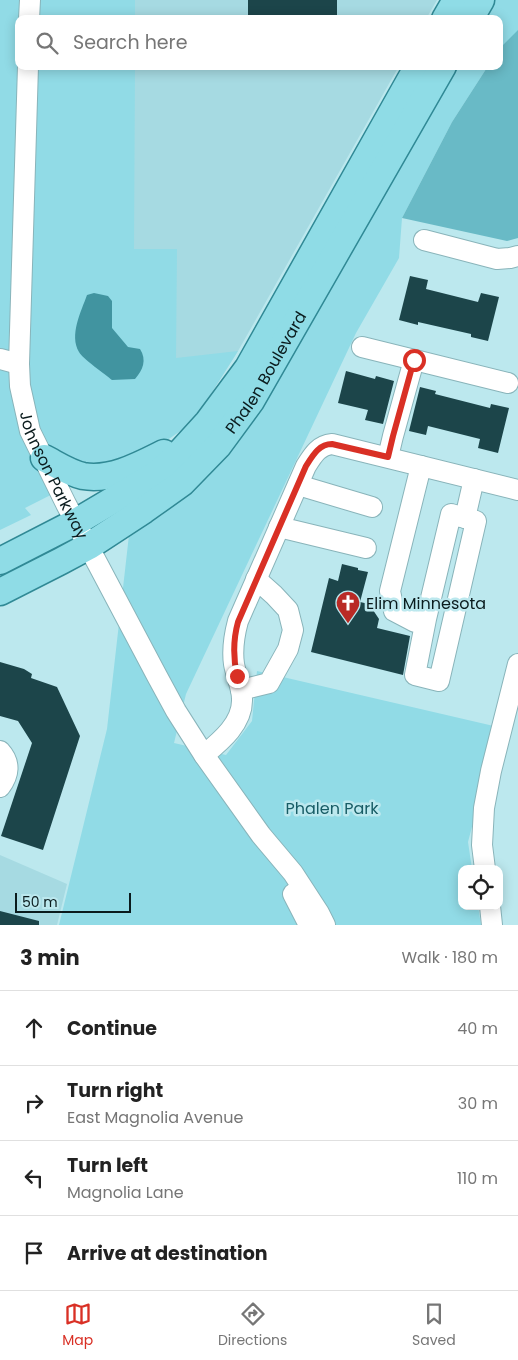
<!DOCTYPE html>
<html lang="en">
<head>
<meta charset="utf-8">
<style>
  body { margin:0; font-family:Poppins,sans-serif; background:#f2f2f2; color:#222 }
  .controls { position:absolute; right:15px; bottom:15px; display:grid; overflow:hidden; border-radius:10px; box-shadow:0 2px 12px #0003 }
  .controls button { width:45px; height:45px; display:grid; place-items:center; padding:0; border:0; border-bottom:1px solid #e0e0e0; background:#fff; color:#222; font:25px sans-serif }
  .scale { position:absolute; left:15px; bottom:12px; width:116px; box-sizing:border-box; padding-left:5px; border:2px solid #0a1b1d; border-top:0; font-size:14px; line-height:18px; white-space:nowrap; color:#0a1b1d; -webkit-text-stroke:4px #bce8ee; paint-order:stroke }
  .stop { position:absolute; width:15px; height:15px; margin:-11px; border:4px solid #d93025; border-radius:50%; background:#fff }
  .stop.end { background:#d93025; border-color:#fff; box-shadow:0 1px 5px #0008 }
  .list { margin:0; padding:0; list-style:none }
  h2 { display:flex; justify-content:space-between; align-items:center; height:65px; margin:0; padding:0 20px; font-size:21px }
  h2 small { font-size:16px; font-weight:400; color:#767676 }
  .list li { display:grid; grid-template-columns:32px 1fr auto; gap:15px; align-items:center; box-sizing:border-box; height:75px; padding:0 20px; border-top:1px solid #e0e0e0 }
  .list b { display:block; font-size:19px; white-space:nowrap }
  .list p { margin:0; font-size:16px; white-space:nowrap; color:#767676 }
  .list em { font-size:16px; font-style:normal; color:#767676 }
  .icon { flex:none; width:28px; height:28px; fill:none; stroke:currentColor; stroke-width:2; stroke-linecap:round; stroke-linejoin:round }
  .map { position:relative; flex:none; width:518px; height:925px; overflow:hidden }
  .search { position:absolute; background:#fff; box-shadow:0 2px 12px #0003; left:15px; right:15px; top:15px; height:55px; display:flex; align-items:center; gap:12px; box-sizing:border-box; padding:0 18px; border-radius:10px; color:#767676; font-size:19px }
  .sheet { height:365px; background:#fff }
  nav { display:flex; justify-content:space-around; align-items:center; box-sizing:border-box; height:70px; border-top:1px solid #e0e0e0; background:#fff; font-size:14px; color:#767676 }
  nav a { display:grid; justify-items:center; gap:2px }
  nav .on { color:#d93025 }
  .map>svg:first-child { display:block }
  .built { fill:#a6dae2 }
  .green { fill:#91dbe6 }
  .forest { fill:#69bac6 }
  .water { fill:#4194a0 }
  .building { fill:#1c454a }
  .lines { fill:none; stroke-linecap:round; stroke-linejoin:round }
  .minor-casing { stroke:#89b4ba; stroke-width:22 }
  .major-casing { stroke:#308995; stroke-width:29 }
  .minor { stroke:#fff; stroke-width:20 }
  .major { stroke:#8fdce6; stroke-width:26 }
  .route { stroke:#d93025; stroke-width:6 }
  .labels { text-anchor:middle; stroke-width:5; stroke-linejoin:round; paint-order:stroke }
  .street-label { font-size:16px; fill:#0a1b1d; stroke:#bce8ee }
  .poi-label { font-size:16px; fill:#0a1b1d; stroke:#bce8ee; text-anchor:start }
  .park-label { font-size:16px; fill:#175c65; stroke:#bce8ee }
</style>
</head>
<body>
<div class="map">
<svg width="518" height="925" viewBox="0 0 518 925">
  <rect width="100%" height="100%" fill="#bce8ee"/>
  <path class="built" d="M 46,0 L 437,0 L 426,19 L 45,19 Z
    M 45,66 L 399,66 L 238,351 L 207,400 L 40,368 Z
    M 0,855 L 67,884 L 57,925 L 0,925 Z"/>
  <path class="green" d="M 0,0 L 135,0 L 135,19 L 19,19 L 19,66 L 135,66 L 134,249 L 177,249 L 176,358 L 238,351 L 207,400 L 189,425 L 163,443 L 108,466 L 25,508 L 31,515 L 0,530 Z
    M 493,0 L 518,0 L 518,49 L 502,45 L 499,49 L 499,19 L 482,19 Z
    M 455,66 L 488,66 L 452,122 L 402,218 L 399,258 L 356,333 L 186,694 L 174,743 L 226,755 L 252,721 L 257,671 L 498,727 L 468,842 L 472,869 L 462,869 L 462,906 L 478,906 L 481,925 L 59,925 L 107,729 L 129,535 L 162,515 L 202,481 L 253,421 Z"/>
  <path class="forest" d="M 518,30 L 518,238 L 507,241 L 402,218 L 452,122 L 488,66 L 499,66 L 499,49 Z"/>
  <path class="water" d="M 94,293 L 108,296 L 112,301 L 112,328 L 128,347 L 140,349 C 147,360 143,370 135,379 L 112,380 C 106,375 82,358 79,352 C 69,335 81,312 87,295 Z"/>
  <path class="building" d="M 248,0 L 337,0 L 337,19 L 248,19 Z
    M 410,276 L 428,280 L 426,289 L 478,302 L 481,293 L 499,297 L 488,341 L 471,337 L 471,334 L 418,322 L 418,325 L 399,320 Z
    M 346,371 L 375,379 L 376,376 L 394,381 L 383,424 L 365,420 L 368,410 L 338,403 Z
    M 420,387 L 436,391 L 435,394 L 490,408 L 491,404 L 509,408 L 498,453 L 478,448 L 480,439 L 428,426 L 426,435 L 409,431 Z
    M 342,564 L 358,568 L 358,570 L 368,572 L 360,602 L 369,604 L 379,619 L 377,628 L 410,636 L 403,675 L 311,652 L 329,578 L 338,581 Z
    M 0,662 L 24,669 L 32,674 L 31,678 L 57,687 L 80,736 L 43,850 L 1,836 L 32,743 L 18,721 L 0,716 Z
    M 0,911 L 39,921 L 39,925 L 0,925 Z"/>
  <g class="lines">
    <defs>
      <g id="minor">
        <path d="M 29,19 L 30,0"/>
        <path id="s1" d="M 28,66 L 19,364 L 20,386 L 30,431 L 66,504 L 157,676 L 176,711 L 204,755 L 261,835 L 293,873 L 319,913 L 325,925"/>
        <path d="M 424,240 L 497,259 L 510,258 L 518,256"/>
        <path d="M 362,347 L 508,383"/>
        <path d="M 0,359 L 19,364"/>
        <path d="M 388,457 L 393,436 L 414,360"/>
        <path d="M 421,466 L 390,591 L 394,611 L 415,622 L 426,619 L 451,514 L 476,521 L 439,681 L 415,675 L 426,619"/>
        <path d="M 298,485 L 372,507"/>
        <path d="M 465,518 L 474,479"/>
        <path d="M 279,527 L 366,548"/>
        <path d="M 241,690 L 269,683 L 288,649 L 293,630 L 288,610 L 274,595 L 256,579"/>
        <path d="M 0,751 C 11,763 9,775 0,787"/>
        <path d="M 204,755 C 221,741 243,723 242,699 C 242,687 236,676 234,664 C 232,650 234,636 238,621 L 306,466 C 313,455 319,445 332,444 L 518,490"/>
        <path d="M 485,869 L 482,845 L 484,808 L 491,771 L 518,664"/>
        <path d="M 293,894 L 309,925"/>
        <path d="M 490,906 L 492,925"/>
      </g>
      <g id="major">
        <path d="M 445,19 L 456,0"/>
        <path d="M 470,19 L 481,0"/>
        <path d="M 44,458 C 56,464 69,473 83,476 C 111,481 140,465 164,453"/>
        <path d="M 0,561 L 76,522 L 157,474 L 177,456 L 208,422 L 248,368 L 418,66"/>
        <path id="s2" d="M 0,592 L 61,561 L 89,546 L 144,510 L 182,483 L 218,446 L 251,401 L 443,66"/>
      </g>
    </defs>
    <use href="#minor" class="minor-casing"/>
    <use href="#major" class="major-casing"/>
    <use href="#minor" class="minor"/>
    <use href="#major" class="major"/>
  </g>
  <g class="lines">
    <path class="route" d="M 237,676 C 233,657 233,640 238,622 L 306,466 C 313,455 319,444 332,444 L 388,457 L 393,436 L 414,360"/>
  </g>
  <defs>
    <symbol id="church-pin" viewBox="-11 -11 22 30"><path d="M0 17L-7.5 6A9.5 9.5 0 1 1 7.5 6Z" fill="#b92a25" stroke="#bce8ee"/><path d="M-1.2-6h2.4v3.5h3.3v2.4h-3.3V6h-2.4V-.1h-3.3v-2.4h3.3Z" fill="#fff"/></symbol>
  </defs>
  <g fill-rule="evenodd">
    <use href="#church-pin" x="334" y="589" width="28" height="38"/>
  </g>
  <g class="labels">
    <g class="street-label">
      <text dy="6" stroke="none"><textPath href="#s2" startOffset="352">Phalen Boulevard</textPath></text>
      <text dy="6" stroke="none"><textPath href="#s1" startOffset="416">Johnson Parkway</textPath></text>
    </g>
    <g class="poi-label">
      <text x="366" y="609">Elim Minnesota</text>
    </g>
    <g class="park-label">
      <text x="332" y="814">Phalen Park</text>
    </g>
  </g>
</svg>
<div class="controls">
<button><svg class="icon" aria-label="locate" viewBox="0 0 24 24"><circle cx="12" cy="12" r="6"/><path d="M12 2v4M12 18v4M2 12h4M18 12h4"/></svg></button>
</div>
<div class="scale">50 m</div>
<div class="stop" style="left:414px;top:360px"></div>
<div class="stop end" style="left:237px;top:676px"></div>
<div class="search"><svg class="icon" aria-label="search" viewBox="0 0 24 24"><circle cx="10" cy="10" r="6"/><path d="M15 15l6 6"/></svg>Search here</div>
</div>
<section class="sheet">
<h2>3 min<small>Walk · 180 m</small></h2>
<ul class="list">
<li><svg class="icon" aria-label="ahead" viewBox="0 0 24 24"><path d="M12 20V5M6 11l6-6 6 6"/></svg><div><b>Continue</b></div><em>40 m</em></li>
<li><svg class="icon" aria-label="right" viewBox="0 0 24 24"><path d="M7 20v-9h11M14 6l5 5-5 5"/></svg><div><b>Turn right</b><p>East Magnolia Avenue</p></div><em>30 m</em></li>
<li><svg class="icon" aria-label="left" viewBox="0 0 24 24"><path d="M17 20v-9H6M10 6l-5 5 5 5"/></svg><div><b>Turn left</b><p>Magnolia Lane</p></div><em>110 m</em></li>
<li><svg class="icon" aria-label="arrive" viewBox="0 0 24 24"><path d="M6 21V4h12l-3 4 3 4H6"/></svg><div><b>Arrive at destination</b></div></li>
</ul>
</section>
<nav>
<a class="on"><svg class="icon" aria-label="map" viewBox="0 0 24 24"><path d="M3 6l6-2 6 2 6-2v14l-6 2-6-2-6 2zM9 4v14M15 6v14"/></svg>Map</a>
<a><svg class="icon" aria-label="directions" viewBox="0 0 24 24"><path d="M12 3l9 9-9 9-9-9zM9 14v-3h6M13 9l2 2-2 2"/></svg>Directions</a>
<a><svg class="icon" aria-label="saved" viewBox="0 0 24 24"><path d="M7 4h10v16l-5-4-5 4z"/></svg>Saved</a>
</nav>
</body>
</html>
